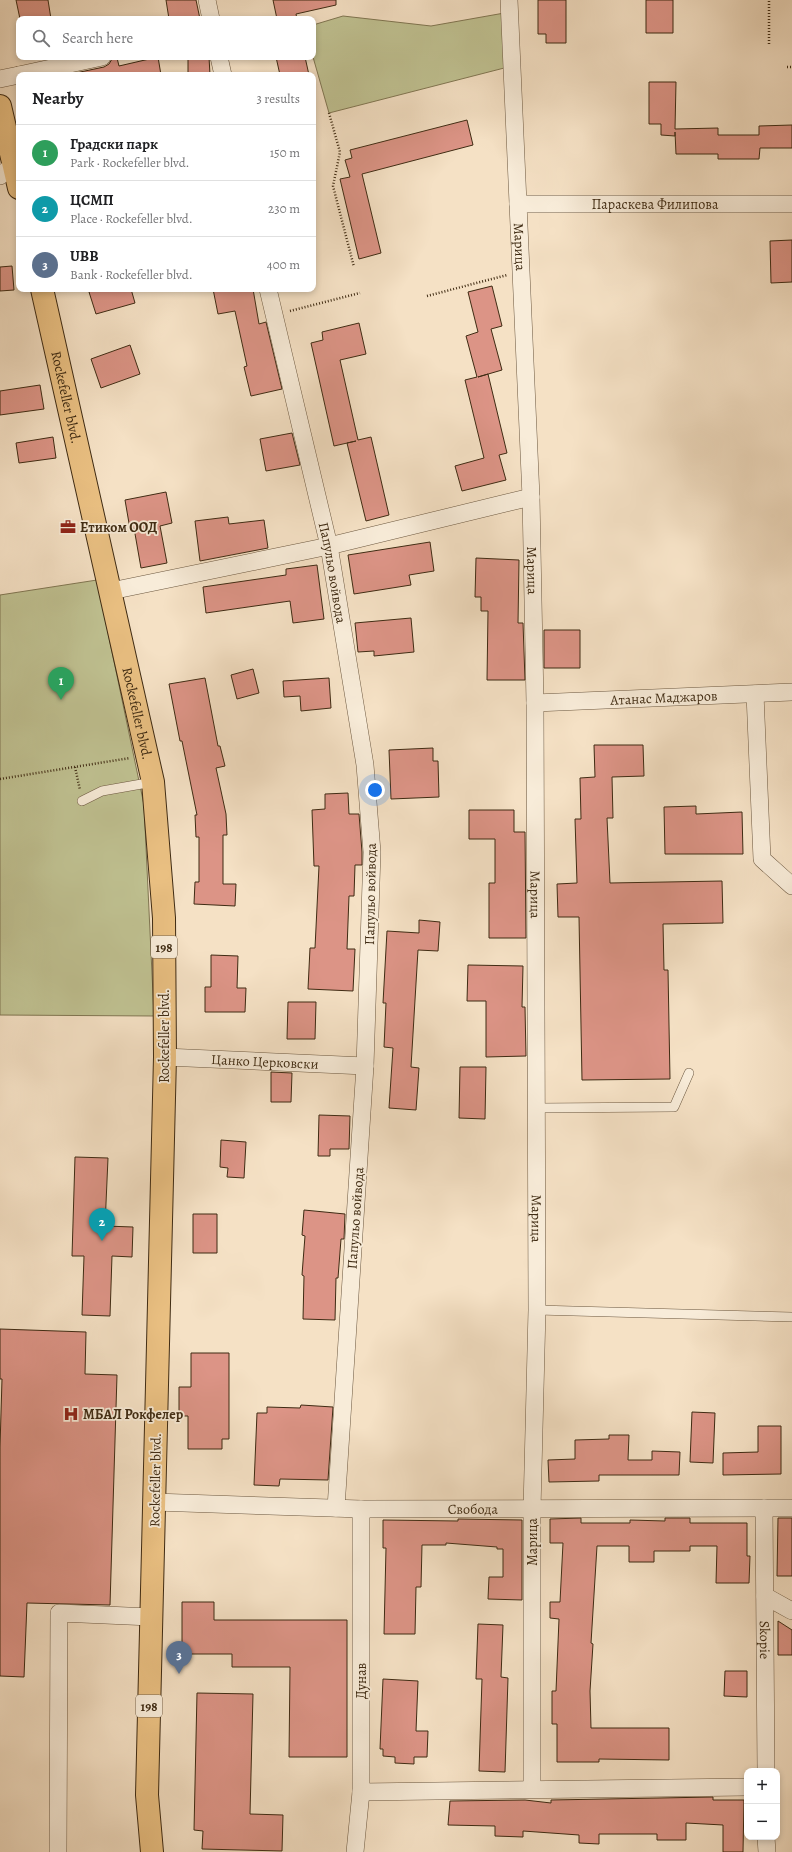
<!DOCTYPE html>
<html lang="en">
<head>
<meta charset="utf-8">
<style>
  body { margin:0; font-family:Alegreya,serif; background:#f6f6f6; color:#202124 }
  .controls { position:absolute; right:12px; bottom:12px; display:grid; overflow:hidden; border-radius:8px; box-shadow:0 2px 6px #0003 }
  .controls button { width:36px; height:36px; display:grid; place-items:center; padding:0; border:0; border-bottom:1px solid #e0e0e0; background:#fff; color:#202124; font:20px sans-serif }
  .you { position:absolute; left:375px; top:790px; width:14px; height:14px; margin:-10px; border:3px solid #fff; border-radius:50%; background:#1a73e8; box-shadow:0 0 0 6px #1a73e833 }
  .badge { display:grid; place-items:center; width:26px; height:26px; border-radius:50%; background:#8f2418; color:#fff; font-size:13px; font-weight:700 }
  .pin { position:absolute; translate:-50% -33px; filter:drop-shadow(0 1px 2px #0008) }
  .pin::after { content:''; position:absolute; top:21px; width:14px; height:12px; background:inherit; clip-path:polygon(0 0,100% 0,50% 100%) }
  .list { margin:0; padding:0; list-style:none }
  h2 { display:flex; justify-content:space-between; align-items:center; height:52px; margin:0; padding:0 16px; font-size:17px }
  h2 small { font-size:13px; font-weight:400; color:#757577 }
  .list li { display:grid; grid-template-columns:26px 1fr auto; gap:12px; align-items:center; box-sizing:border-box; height:56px; padding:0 16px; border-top:1px solid #e0e0e0 }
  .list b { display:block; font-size:15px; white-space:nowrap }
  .list p { margin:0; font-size:13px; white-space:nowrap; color:#757577 }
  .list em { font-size:13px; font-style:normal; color:#757577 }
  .icon { flex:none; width:22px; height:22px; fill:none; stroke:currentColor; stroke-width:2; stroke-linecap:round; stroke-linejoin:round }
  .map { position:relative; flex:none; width:792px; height:1852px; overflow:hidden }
  .search { position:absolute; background:#fff; box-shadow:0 2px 6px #0003; left:16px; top:16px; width:300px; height:44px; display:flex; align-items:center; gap:10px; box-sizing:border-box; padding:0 14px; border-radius:8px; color:#757577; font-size:15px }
  .panel { position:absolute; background:#fff; box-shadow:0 2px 6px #0003; left:16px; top:72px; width:300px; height:220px; border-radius:8px }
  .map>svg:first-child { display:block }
  .green { fill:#c0c292; stroke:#807652 }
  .building { fill:#dc9486; stroke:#3f2b13 }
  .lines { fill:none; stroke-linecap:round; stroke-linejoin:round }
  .lane-casing { stroke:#6c5840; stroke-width:10 }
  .street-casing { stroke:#6c5840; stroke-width:18 }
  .primary-casing { stroke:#3f2b13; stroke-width:24 }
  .path { stroke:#3f2b13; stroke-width:2.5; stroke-dasharray:1 2; stroke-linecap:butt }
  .lane { stroke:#f8ecd9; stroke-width:9 }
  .street { stroke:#f8ecd9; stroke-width:17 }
  .primary { stroke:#eac082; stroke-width:22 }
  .labels { text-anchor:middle; stroke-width:3.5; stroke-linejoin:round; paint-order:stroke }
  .shield { fill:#f8ecd9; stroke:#76654e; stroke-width:1 }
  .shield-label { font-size:13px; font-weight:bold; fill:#3f2b13 }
  .street-label { font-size:14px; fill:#3f2b13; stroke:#f8ecd9 }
  .poi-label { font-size:14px; font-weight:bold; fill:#3f2b13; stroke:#f8ecd9; text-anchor:start }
</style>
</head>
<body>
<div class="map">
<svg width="792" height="1852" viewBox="0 0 792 1852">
  <rect width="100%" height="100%" fill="#f5e1c5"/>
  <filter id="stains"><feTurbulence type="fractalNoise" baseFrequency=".005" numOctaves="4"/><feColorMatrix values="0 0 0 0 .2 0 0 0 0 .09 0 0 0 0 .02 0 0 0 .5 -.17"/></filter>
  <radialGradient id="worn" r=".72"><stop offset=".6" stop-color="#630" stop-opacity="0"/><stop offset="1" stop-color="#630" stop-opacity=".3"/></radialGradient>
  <path class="green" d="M 510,12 L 512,66 L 329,113 L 313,57 L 313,25 L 343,16 L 431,26 Z
    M 97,580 L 144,805 L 154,1016 L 0,1015 L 0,595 Z"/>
  <path class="building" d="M 16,0 L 48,0 L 51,19 L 20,19 Z
    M 166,0 L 196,0 L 200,19 L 169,19 Z
    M 273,0 L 336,0 L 336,5 L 296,14 L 297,19 L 277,19 Z
    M 538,0 L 566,0 L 566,43 L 546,43 L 546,34 L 538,34 Z
    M 646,0 L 673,0 L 673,33 L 646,33 Z
    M 158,57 L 161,75 L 66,75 L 104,67 L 109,64 L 112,59 L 117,58 L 119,66 Z
    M 188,57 L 209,57 L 210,75 L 188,75 Z
    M 276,57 L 305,57 L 309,75 L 280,75 Z
    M 649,82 L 676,82 L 675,129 L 718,128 L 718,135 L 759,135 L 759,126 L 792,125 L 792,148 L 760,148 L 759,159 L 718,159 L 718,154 L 676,154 L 675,132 L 675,136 L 661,135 L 661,124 L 649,124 Z
    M 467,120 L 473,145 L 362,174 L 381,253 L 359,259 L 340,179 L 350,177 L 345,160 L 352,158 L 350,150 Z
    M 792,240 L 792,282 L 771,283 L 770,241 Z
    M 12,266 L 14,290 L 0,291 L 0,267 Z
    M 492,286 L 502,326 L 491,329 L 502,370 L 478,377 L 488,374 L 507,453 L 499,455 L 506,480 L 462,491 L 455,466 L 484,458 L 465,380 L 477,377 L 466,336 L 478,332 L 468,292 Z
    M 98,289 L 131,289 L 135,303 L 96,314 L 89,292 Z
    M 213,289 L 253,289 L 259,324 L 266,322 L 282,389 L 251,396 L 244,367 L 247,366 L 235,311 L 218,314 Z
    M 359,323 L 366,354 L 340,360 L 358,440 L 371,437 L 389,515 L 366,521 L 347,443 L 356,441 L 334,446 L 311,343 L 323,340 L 322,332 Z
    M 130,345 L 140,374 L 101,388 L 91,359 Z
    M 40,385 L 44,409 L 0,415 L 0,391 Z
    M 292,433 L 300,465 L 266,471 L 260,439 Z
    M 53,437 L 56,458 L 19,463 L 16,443 Z
    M 166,492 L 172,523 L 160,526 L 167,563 L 141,568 L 134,528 L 130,529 L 125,500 Z
    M 228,517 L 229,524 L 264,520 L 268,548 L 200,561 L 195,521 Z
    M 430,542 L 434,571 L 409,575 L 411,585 L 354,594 L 348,555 Z
    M 476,558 L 519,560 L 518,623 L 523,623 L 525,680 L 487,680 L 488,611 L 481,611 L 481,597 L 475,597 Z
    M 317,565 L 324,619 L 293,623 L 290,601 L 206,613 L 203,587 L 286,575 L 286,569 Z
    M 411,618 L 414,652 L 374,656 L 374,651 L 358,652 L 355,623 Z
    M 544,630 L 580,630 L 580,668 L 544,668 Z
    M 253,669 L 259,693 L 237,699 L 231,675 Z
    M 205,678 L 218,746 L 220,746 L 225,766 L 216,768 L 226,814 L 227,835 L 223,835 L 223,884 L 236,884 L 235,906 L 194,904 L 195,882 L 199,882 L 199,837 L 196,837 L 195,815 L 197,815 L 182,741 L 180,741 L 169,684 Z
    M 329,678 L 331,708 L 301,711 L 300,696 L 284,697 L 283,681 Z
    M 594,745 L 643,745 L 644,776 L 612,777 L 613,818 L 607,818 L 610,883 L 722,881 L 723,923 L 663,924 L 664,970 L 668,970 L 670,1079 L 582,1080 L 579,917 L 558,917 L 557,884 L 577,883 L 575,819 L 581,819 L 580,778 L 595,777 Z
    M 433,748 L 433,761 L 438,761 L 439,797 L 391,799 L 389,750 Z
    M 348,793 L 349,814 L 359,814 L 362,852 L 362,865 L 355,865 L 354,896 L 349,896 L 347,949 L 355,949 L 353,991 L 308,989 L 310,948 L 315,948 L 319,866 L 314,866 L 312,810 L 325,809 L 325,794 Z
    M 696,806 L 696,814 L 742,812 L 743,854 L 665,854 L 664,807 Z
    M 469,810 L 514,810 L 514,832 L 525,832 L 526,938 L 489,938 L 489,883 L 495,883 L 495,839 L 469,839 Z
    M 419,920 L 440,922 L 438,951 L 418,950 L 411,1067 L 419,1068 L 416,1110 L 389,1108 L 393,1048 L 384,1047 L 386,1003 L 383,1003 L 387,931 L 419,933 Z
    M 211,955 L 238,956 L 237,988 L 246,988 L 245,1012 L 205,1012 L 205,987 L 211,987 Z
    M 468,965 L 523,966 L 522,1007 L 525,1007 L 526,1056 L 486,1057 L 486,1001 L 467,1001 Z
    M 288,1002 L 316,1002 L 315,1039 L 287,1039 Z
    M 460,1067 L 486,1067 L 485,1119 L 459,1118 Z
    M 271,1072 L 292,1073 L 291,1102 L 271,1102 Z
    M 319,1115 L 350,1116 L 349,1149 L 330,1149 L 330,1156 L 318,1156 Z
    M 221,1140 L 246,1142 L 244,1178 L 227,1177 L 228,1168 L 220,1167 Z
    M 75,1157 L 108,1158 L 105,1226 L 133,1227 L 132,1257 L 112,1256 L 110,1316 L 82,1315 L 84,1256 L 72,1256 Z
    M 304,1210 L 345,1214 L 344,1239 L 341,1239 L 338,1278 L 336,1278 L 335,1320 L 303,1319 L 304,1276 L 302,1275 L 305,1236 L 302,1235 Z
    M 193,1214 L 217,1214 L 217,1253 L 193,1253 Z
    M 0,1329 L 86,1332 L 85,1374 L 117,1375 L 110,1605 L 27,1603 L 24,1677 L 0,1676 L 0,1447 L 2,1379 L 0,1379 Z
    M 191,1353 L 229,1353 L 229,1439 L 222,1439 L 222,1449 L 188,1449 L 188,1416 L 179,1416 L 179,1387 L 191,1387 Z
    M 301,1405 L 333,1407 L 328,1480 L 280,1479 L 279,1486 L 254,1485 L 257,1413 L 267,1413 L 267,1407 L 300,1408 Z
    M 692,1412 L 715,1413 L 713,1463 L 690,1462 Z
    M 758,1426 L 781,1426 L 781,1474 L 723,1475 L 723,1453 L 758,1452 Z
    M 609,1435 L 629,1435 L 628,1460 L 652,1460 L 652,1451 L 680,1452 L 679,1475 L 599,1475 L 599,1481 L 549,1482 L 548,1460 L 575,1459 L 575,1440 L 609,1439 Z
    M 581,1518 L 581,1523 L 630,1523 L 630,1520 L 665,1521 L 665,1518 L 690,1518 L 690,1523 L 747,1523 L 747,1556 L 750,1556 L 749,1583 L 716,1583 L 717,1546 L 690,1546 L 690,1551 L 654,1551 L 654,1562 L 629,1562 L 629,1546 L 597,1546 L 591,1643 L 593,1644 L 590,1691 L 591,1728 L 669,1728 L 669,1760 L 599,1759 L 599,1762 L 557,1762 L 557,1724 L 552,1724 L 552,1691 L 556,1691 L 559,1619 L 550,1618 L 550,1602 L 560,1602 L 563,1543 L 550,1543 L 550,1519 Z
    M 778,1518 L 792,1518 L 792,1576 L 777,1576 Z
    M 458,1519 L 522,1520 L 522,1600 L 488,1599 L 489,1577 L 503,1577 L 503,1549 L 497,1549 L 497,1547 L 446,1543 L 446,1545 L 422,1545 L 421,1587 L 416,1587 L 415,1634 L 384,1634 L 386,1548 L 383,1548 L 383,1520 L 458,1521 Z
    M 182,1602 L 214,1602 L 214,1620 L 347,1620 L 347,1757 L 289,1757 L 290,1667 L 232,1667 L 232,1654 L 182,1654 Z
    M 778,1621 L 792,1630 L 792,1655 L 778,1655 Z
    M 478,1624 L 503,1625 L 501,1677 L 508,1678 L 505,1772 L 479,1771 L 482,1679 L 476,1679 Z
    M 725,1671 L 747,1671 L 747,1697 L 724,1696 Z
    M 383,1679 L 418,1681 L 416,1731 L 428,1731 L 427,1757 L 414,1757 L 414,1764 L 395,1763 L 395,1757 L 383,1756 L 383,1749 L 380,1749 Z
    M 197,1693 L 253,1694 L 250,1814 L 283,1815 L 282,1851 L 202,1849 L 203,1831 L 194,1830 Z
    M 713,1797 L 713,1800 L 744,1800 L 743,1852 L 723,1852 L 723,1825 L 686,1823 L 686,1840 L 657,1840 L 657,1834 L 599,1834 L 599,1844 L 579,1843 L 579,1835 L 523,1831 L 523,1837 L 495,1836 L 495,1826 L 448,1825 L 450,1801 L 525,1800 L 551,1803 L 551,1800 Z"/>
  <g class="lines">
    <defs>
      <path id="lane" d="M 82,801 L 102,791 L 153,782
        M 537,1108 L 674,1107 L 689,1073
        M 537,1310 L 792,1317"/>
      <g id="street">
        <path d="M 207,0 L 211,19"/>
        <path id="s1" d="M 509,0 L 531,497 L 535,703 L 537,1310 L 532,1509 L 532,1789"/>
        <path d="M 219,57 L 223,75"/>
        <path d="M 19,75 L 102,57"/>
        <path d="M 0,79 L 19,75"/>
        <path d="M 0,176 L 14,164"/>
        <path id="s2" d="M 518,204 L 792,204"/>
        <path id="s3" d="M 268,289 L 329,546 L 365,765 L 372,852 L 365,1066 L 336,1508"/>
        <path d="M 111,591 L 329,546 L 531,497"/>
        <path d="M 755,694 L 762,859 L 792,886"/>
        <path id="s4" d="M 535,703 L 792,692"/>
        <path id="s5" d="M 165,1057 L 365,1066"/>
        <path id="s6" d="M 154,1502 L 361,1509 L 792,1508"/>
        <path id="s7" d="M 764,1508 L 766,1771"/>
        <path d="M 765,1596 L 792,1611"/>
        <path d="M 361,1792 L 747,1787"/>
        <path d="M 766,1837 L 767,1852"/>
        <path d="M 58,1852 L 59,1613 L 151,1617"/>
        <path d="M 355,1852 L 361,1792 L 361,1509"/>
      </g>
      <g id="primary">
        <path d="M 0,106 L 19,188"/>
        <path id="s8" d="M 42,289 L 153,782 L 164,918 L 165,1057 L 147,1795 L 152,1852"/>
      </g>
    </defs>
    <use href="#lane" class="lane-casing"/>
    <use href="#street" class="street-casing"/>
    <use href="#primary" class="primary-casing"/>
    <path class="path" d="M 769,44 L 769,0
      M 787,67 L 792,67
      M 329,113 L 340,152 L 333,186 L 354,267
      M 427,296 L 507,275
      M 290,311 L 360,293
      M 75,767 L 80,790
      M 0,779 L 130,758"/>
    <use href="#lane" class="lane"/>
    <use href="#street" class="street"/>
    <use href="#primary" class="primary"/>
  </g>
  <defs>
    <symbol id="office-bare" viewBox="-9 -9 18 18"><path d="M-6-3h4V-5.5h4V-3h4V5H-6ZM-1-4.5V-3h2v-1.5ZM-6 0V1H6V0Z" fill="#8f2418" stroke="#f8ecd9" stroke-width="2.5" paint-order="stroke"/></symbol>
    <symbol id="hospital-bare" viewBox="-9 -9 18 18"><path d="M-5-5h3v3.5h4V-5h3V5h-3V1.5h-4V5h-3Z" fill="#8f2418" stroke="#f8ecd9" stroke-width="2.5" paint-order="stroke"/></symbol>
  </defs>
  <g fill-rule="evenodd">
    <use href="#office-bare" x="57" y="516" width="22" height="22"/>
    <use href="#hospital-bare" x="60" y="1403" width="22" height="22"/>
  </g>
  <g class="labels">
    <g class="shield">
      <rect x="151" y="936" width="26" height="22" rx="3"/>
      <rect x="136" y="1695" width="26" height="22" rx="3"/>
    </g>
    <g class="shield-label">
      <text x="164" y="952">198</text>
      <text x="149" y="1711">198</text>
    </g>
    <g class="street-label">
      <text dy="5" stroke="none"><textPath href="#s2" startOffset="137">Параскева Филипова</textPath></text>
      <text dy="5" stroke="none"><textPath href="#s1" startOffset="247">Марица</textPath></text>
      <text dy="5" stroke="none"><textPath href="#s8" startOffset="111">Rockefeller blvd.</textPath></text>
      <text dy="5" stroke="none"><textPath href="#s1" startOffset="571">Марица</textPath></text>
      <text dy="5" stroke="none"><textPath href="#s3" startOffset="291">Папульо войвода</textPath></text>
      <text dy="5" stroke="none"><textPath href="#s4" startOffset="129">Атанас Маджаров</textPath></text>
      <text dy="5" stroke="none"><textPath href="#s8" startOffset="435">Rockefeller blvd.</textPath></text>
      <text transform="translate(370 894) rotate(-89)" y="5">Папульо войвода</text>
      <text dy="5" stroke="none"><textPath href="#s1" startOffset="895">Марица</textPath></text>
      <text transform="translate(164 1036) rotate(-90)" y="5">Rockefeller blvd.</text>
      <text dy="5" stroke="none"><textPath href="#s5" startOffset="100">Цанко Церковски</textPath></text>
      <text transform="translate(355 1218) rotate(-86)" y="5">Папульо войвода</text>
      <text dy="5" stroke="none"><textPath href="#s1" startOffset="1219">Марица</textPath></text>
      <text transform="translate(155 1480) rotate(-89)" y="5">Rockefeller blvd.</text>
      <text dy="5" stroke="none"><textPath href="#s6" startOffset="319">Свобода</textPath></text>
      <text transform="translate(532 1542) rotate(-90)" y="5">Марица</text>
      <text dy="5" stroke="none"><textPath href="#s7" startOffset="132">Skopie</textPath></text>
      <text transform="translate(361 1681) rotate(-90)" y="5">Дунав</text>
    </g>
    <g class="poi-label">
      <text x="80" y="532">Етиком ООД</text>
      <text x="83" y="1419">МБАЛ Рокфелер</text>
    </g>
  </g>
  <rect width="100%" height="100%" filter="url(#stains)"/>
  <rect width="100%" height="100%" fill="url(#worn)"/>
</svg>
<div class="controls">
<button>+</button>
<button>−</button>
</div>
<div class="you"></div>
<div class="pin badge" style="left:61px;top:700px;background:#2e9e5b">1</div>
<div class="pin badge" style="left:102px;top:1241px;background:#0f9aa8">2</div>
<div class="pin badge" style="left:179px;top:1674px;background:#5c6f8a">3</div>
<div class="search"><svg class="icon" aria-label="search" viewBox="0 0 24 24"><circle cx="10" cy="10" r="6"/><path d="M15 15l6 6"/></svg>Search here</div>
<section class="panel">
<h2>Nearby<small>3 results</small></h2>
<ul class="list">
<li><span class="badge" style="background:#2e9e5b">1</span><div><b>Градски парк</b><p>Park · Rockefeller blvd.</p></div><em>150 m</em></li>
<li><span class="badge" style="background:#0f9aa8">2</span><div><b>ЦСМП</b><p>Place · Rockefeller blvd.</p></div><em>230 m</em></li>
<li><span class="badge" style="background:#5c6f8a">3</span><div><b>UBB</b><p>Bank · Rockefeller blvd.</p></div><em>400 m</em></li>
</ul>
</section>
</div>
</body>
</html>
